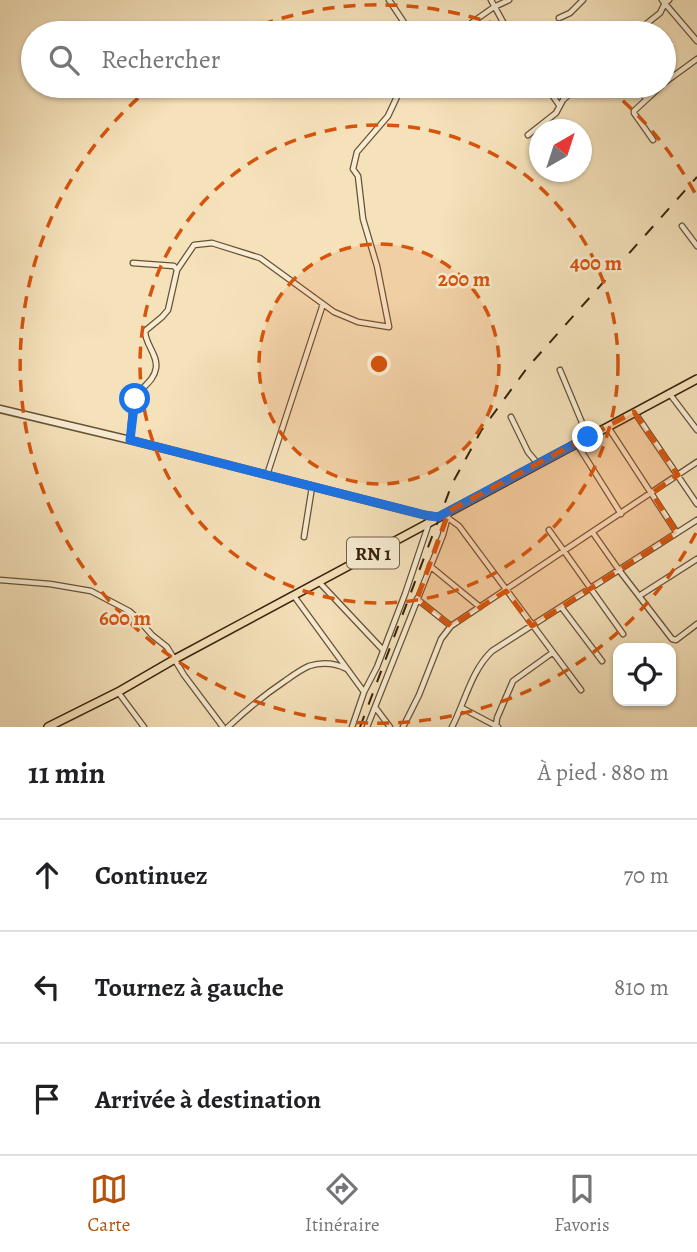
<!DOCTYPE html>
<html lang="fr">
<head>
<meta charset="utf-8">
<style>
  body { margin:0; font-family:Alegreya,serif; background:#f2f2f2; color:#202124 }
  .controls { position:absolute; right:21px; bottom:21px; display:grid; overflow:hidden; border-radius:14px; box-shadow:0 2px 5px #0004 }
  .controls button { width:63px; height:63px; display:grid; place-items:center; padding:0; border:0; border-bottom:2px solid #e0e0e0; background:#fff; color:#202124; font:35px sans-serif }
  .compass { position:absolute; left:529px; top:119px; width:63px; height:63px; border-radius:50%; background:#fff; box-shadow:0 2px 5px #0004; rotate:39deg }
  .stop { position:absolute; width:21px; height:21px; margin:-16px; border:5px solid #1a73e8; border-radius:50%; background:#fff }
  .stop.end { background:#1a73e8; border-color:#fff; box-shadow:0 2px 7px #0008 }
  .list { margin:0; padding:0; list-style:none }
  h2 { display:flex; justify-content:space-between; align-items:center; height:91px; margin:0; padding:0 28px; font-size:30px }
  h2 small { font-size:23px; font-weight:400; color:#757577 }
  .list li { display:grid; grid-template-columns:46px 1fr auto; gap:21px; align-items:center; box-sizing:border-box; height:112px; padding:0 28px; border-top:2px solid #e0e0e0 }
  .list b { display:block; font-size:26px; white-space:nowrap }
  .list em { font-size:23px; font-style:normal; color:#757577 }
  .icon { flex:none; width:38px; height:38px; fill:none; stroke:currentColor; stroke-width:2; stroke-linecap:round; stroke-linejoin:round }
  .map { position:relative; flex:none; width:697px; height:727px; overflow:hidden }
  .search { position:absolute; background:#fff; box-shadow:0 2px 5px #0004; left:21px; right:21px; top:21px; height:77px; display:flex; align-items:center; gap:18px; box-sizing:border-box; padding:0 24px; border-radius:38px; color:#757577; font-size:26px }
  .sheet { height:427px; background:#fff }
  nav { display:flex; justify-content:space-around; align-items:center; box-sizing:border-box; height:98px; border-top:2px solid #e0e0e0; background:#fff; font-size:19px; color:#757577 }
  nav a { display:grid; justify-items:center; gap:4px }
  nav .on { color:#b45309 }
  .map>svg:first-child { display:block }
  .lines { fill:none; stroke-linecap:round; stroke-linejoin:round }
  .minor-casing { stroke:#675237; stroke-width:7 }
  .tertiary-casing { stroke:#675237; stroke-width:9 }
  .primary-casing { stroke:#38220b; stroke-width:10 }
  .minor { stroke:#f8ecd2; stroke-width:4.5 }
  .tertiary { stroke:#f8ecd2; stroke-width:6 }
  .primary { stroke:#f5e1ba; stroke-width:7 }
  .rail { stroke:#38220b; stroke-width:2; stroke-dasharray:12 12; stroke-linecap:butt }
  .route { stroke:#1a73e8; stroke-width:9 }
  .marked { fill:#d6540c; fill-opacity:0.2; stroke:#d6540c; stroke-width:5; stroke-dasharray:14 9; stroke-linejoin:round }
  .ring { fill:none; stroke:#d6540c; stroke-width:3.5; stroke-dasharray:12 9 }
  .labels { text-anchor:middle; stroke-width:5; stroke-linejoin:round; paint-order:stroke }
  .shield { fill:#f8ecd2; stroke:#725f47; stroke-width:2 }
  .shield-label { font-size:19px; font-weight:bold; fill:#38220b }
  .centre { fill:#d6540c; stroke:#f8ecd2; stroke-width:3.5 }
  .ring-label { font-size:21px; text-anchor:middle; font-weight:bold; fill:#d6540c; stroke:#f8ecd2; stroke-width:5; stroke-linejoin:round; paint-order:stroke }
</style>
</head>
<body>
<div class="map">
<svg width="697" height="727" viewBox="0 0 697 727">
  <rect width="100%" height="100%" fill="#f5e1ba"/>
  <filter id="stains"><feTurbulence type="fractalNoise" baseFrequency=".00286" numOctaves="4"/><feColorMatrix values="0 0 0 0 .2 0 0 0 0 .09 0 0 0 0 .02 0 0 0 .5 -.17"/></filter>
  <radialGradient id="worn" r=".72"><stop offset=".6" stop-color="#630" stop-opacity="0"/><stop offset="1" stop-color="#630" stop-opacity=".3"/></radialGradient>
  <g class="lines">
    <defs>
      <path id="minor" d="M 389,0 L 411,33
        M 491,0 L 509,33
        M 662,0 L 697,41
        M 559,18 L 570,13 L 583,0
        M 457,33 L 494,7 L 509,0
        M 635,33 L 660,13 L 665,3 L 669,0
        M 664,83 L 697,59
        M 546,86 L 559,105
        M 636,86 L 646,98
        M 528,135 L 556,113 L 563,100 L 578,86
        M 653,140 L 634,113 L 634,111 L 661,86
        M 682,226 L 697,246
        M 177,270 L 194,245 L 212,243 L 260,258 L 334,312 L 358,322 L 389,327 L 377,266 L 363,219 L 358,176 L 353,169 L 357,152 L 388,116 L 402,86
        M 560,370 L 588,437
        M 669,393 L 697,430
        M 635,413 L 697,504
        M 511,417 L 528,452 L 538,464
        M 608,427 L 677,533
        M 130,440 C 131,428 131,404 137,395 C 143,386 154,381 156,368 C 158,355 145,344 145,331 L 162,317 L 168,310 L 177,270 L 174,266 L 133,263
        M 577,444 L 621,514
        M 267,475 L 323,304
        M 448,518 L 459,526 L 581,690
        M 549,530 L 623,634
        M 593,533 L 619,570 L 672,639 L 676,640 L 697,624
        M 304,537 L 312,487
        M 430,566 L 480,607
        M 0,580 L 50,584 L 91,591 L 129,611 L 137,618 L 152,635 L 167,647 L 184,675 L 223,727
        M 319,582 L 383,650
        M 294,596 L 364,692
        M 639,596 L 697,559
        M 417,599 L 451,626
        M 562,608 L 602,661
        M 118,692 L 144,727
        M 375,707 L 390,727
        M 462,708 L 498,727
        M 496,726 L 497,718 L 513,681 L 552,653
        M 228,727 C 246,710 264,695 285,681 C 292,676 300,670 309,666 C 322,662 335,663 347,669
        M 352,727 L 364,692 L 377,667 L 405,594 L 429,523
        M 367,727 L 443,535 L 449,512
        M 403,727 L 419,695 L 441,639 L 451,626 L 697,462
        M 452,727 C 465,702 471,671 492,651 L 697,520"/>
      <path id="tertiary" d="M 0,409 L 130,440 L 424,515 L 438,517"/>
      <path id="primary" d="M 48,727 L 118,692 L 175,659 L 697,379"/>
    </defs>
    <use href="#minor" class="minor-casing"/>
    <use href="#tertiary" class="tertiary-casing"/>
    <use href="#primary" class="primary-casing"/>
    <use href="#minor" class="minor"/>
    <use href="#tertiary" class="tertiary"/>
    <use href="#primary" class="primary"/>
    <path class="rail" d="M 360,727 L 452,484 L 481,431 L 527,368 L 697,177"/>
  </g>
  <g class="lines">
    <path class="route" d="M 135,399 L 130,440 L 429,516 L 438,517 L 588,437"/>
  </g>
  <path class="marked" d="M 634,412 L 678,475 L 652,493 L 677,533 L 532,626 L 506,591 L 451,626 L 417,599 L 449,511 Z"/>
  <circle cx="379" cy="364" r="120" fill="#d6540c" fill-opacity=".12"/>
  <g class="ring">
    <circle cx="379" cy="364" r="120"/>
    <circle cx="379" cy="364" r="239"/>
    <path d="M696 533A359 359 0 1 1 151 87M242 32A359 359 0 0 1 516 32M607 87A359 359 0 0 1 696 195"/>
  </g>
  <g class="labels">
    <rect class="shield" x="347" y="537.5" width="52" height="31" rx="5"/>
    <g class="shield-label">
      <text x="373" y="560">RN 1</text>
    </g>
  </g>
  <circle cx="379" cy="364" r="10" class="centre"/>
  <g class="ring-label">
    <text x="596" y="270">400 m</text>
    <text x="464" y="286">200 m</text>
    <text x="125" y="625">600 m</text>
  </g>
  <rect width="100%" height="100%" filter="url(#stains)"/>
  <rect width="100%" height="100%" fill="url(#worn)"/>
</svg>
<div class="controls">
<button><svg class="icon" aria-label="locate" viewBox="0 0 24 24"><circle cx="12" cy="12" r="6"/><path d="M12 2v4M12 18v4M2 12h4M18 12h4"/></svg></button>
</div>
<svg class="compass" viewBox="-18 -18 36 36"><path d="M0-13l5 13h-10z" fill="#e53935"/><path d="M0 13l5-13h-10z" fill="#757577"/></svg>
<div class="stop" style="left:135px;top:399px"></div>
<div class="stop end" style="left:588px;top:437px"></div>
<div class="search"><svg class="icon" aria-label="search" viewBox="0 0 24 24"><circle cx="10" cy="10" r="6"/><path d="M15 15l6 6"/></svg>Rechercher</div>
</div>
<section class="sheet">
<h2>11 min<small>À pied · 880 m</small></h2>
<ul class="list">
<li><svg class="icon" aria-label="ahead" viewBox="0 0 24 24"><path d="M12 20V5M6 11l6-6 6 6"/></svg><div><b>Continuez</b></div><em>70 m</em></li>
<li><svg class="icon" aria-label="left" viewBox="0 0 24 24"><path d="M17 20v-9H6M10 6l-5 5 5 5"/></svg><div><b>Tournez à gauche</b></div><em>810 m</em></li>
<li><svg class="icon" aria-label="arrive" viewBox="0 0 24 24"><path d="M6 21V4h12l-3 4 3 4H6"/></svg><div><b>Arrivée à destination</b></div></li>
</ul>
</section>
<nav>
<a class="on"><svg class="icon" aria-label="map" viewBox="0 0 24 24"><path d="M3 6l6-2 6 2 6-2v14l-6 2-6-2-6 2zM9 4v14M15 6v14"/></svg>Carte</a>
<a><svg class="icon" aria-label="directions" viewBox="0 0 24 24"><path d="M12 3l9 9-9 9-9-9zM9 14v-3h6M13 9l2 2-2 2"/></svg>Itinéraire</a>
<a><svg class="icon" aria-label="saved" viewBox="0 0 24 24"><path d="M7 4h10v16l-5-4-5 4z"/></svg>Favoris</a>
</nav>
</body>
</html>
